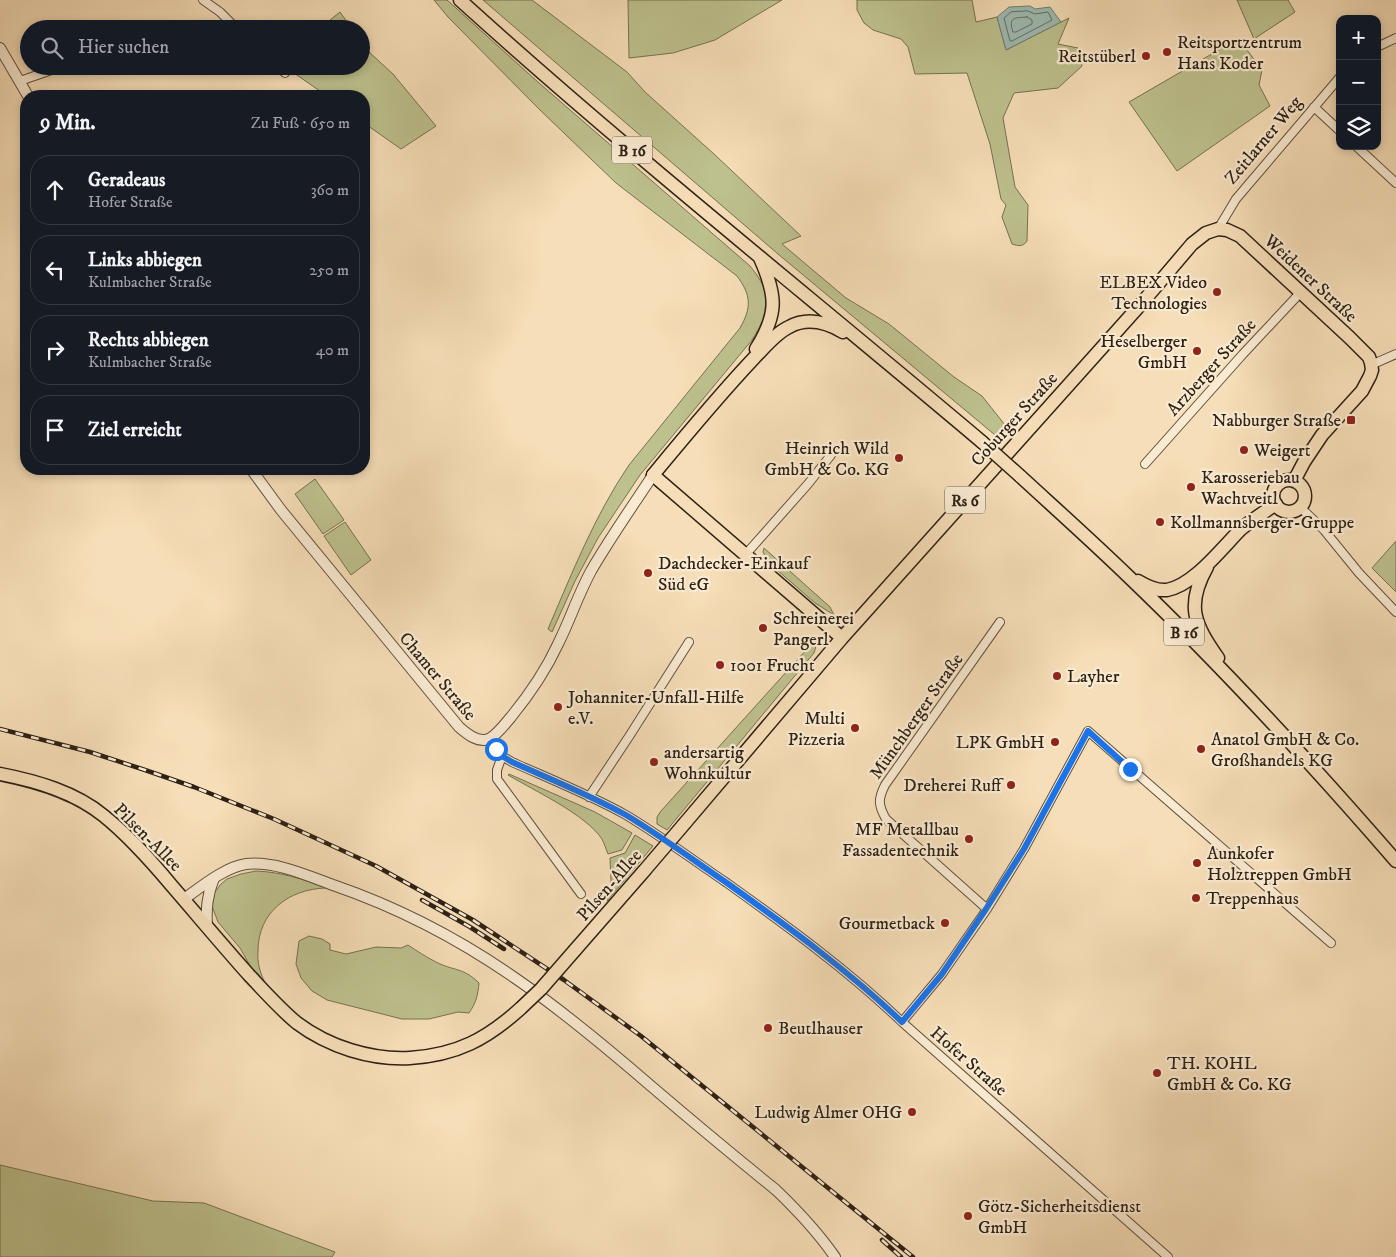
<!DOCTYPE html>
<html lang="de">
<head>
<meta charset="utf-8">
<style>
  body { margin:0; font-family:"IM FELL DW Pica",serif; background:#242831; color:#f1f3f6 }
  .controls { position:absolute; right:15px; top:15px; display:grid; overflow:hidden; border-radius:10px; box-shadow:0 2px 8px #0003 }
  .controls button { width:45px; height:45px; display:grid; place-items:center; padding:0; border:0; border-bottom:1px solid #363941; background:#171b24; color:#f1f3f6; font:25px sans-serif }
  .stop { position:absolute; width:15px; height:15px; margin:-11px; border:4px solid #1a73e8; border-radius:50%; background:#fff }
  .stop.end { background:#1a73e8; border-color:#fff; box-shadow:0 1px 5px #0008 }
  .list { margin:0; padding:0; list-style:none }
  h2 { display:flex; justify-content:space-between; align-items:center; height:65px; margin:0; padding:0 20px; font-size:21px }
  h2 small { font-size:16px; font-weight:400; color:#9ea1a6 }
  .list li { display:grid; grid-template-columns:32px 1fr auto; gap:15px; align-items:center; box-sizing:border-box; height:70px; margin:0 10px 10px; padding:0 10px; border:1px solid #363941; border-radius:20px }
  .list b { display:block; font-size:19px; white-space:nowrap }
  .list p { margin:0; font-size:16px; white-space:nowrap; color:#9ea1a6 }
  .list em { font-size:16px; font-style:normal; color:#9ea1a6 }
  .icon { flex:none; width:28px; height:28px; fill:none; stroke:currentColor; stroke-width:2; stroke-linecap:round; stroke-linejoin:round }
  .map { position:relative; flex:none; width:1396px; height:1257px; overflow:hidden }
  .search { position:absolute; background:#171b24; box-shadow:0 2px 8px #0003; left:20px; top:20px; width:350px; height:55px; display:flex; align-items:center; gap:12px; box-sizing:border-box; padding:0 18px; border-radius:28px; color:#9ea1a6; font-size:19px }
  .panel { position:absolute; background:#171b24; box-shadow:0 2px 8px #0003; left:20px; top:90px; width:350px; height:385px; border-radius:20px }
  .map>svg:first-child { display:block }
  .green { fill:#bdc18e; stroke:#767151 }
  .water { fill:#9dbcb3; stroke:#717e73 }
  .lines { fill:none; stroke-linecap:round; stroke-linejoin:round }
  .shore { stroke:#666e64; stroke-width:1 }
  .minor-casing { stroke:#60503d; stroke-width:10 }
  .tertiary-casing { stroke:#60503d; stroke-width:12 }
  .primary-casing { stroke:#2e2114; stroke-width:15 }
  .trunk-casing { stroke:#2e2114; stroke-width:15 }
  .minor { stroke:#f9ead1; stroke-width:8 }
  .tertiary { stroke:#f9ead1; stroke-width:10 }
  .primary { stroke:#f6deb8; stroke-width:12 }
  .trunk { stroke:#f6deb8; stroke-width:12 }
  .rail-casing { stroke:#2e2114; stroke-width:4.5 }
  .rail { stroke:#f9ead1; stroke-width:2.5; stroke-dasharray:8; stroke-linecap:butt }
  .primary-bridge-casing { stroke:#2e2114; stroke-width:15; stroke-linecap:butt }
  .trunk-bridge-casing { stroke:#2e2114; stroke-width:15; stroke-linecap:butt }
  .primary-bridge { stroke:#f6deb8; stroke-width:12 }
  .trunk-bridge { stroke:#f6deb8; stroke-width:12 }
  .route { stroke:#1a73e8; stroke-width:6 }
  .poi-dot { fill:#8f2418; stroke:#f9ead1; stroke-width:2 }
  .labels { text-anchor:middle; stroke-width:4.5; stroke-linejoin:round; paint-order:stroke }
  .shield { fill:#f9ead1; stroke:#6b5d4d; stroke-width:1 }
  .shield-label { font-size:16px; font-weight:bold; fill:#2e2114 }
  .poi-label { font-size:18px; fill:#2e2114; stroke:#f9ead1; text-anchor:start }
  .street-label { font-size:18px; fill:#2e2114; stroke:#f9ead1 }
</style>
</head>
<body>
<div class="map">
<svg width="1396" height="1257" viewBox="0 0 1396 1257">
  <rect width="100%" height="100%" fill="#f6deb8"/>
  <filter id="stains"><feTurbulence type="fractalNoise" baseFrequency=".004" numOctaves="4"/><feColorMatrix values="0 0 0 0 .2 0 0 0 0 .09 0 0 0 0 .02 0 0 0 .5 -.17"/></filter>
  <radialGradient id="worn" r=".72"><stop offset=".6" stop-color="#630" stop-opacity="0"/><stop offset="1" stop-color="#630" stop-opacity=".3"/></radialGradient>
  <path class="green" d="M 434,0 L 447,0 L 539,83 L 750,266 C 773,294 771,310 752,340 L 640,475 L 598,538 L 575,581 L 552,632 L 548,629 C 572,573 595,515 629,465 L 740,328 C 752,307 751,295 737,276 L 616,183 L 540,110 L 448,17 Z
    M 483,0 L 532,0 L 627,72 L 645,92 L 714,154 L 801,236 L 782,244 L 846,298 L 889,324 L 954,377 L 982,396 L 1009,430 L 1001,440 L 778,254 Z
    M 628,0 L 782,0 L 715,40 L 673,53 L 629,58 Z
    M 857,0 L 972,0 L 976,22 L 997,17 L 1006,50 L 1069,18 L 1058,44 L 1078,48 L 1082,66 L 1058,88 L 1014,93 L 1003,118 L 1015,187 L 1028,205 L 1027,241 C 1023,247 1018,246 1012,244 L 1002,217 L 1006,205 L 1001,199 L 990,144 L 967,73 L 915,74 L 908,47 L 901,39 L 873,30 L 864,23 L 857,10 Z
    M 1237,0 L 1288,0 L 1295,12 L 1254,39 Z
    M 340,12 L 352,29 L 319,29 Z
    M 361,41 L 369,52 L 393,74 L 436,126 L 401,149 L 364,123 L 364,96 L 327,96 L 284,66 L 361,66 Z
    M 1229,44 L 1244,46 L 1262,70 L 1259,85 L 1270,106 L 1177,171 L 1129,102 Z
    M 315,479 L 344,520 L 323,534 L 295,494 Z
    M 345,522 L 371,560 L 351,575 L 324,536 Z
    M 1396,541 L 1396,592 L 1372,568 Z
    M 764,548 L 830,607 L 834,615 L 815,603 L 769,563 L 763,552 Z
    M 814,644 L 816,646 L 814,653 L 803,666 L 667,830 L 657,824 L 657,817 L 661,811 L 807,649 Z
    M 509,774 L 595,812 L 632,833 L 622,850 L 608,854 C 606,849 604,843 602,839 C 585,814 535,791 508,775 Z
    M 635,835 L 653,846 L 607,901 L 611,881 L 610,858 L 625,853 Z
    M 256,871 C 281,872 303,879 326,888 C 289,889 258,912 258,951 C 257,962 260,974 266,984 L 252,969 L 240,948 L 218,922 L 212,906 L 215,892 L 221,884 L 227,879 L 241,874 Z
    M 309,936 L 322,939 L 330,944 L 330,950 L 346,954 L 376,947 L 401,948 L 408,945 C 417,951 426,957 436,962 C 453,971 463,967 479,983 C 478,995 476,1003 469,1013 L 458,1012 L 429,1019 L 402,1019 L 327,1000 L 312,991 L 301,978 L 296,964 L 299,941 Z
    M 0,1165 L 153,1201 L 204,1203 L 335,1252 L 332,1257 L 0,1257 Z"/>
  <path class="water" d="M 1030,6 L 1035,9 L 1050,7 L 1061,22 L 1006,50 L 997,17 L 1009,7 Z"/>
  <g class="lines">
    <path class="shore" d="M 1028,11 L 1035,14 L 1048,12 L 1052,20 L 1012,41 L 1010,41 L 1004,18 L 1011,12 Z
      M 1027,17 L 1032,20 L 1032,24 L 1016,32 L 1013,32 C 1008,17 1014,18 1027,17 Z"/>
    <defs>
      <path id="minor" d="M 203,0 L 220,12 L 237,29
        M 1377,47 L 1396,38
        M 278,66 L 285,73
        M 20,81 L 63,66
        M 1314,107 L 1340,131
        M 1356,146 L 1396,183
        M 1218,229 L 1236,199 L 1340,77
        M 1371,365 L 1396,354
        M 1145,464 L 1243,354 L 1301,292
        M 1300,507 L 1324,530 L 1359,573 L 1396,612
        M 746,554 L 808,484 L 831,455
        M 490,739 L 502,756 L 512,762 C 550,779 590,795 626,815 C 661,836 693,860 727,883 C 787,926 849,971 902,1022 L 1168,1257
        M 502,756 L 497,770 L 497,779 L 581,894
        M 589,797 L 630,735 L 689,642
        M 987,909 L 886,819 C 878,805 878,799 885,785 L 1000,622
        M 902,1022 L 942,974 L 987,909 L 1024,849 L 1088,731 L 1331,943"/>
      <path id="tertiary" d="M 0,48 L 28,96
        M 251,469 L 281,510 L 459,727 C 467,734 478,743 489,739 C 497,735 505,724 511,717 C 529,695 546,670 558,644 C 570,620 578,595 591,571 C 610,538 632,507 653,475
        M 184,899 C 201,887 225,867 246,864 C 275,861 306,875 333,885 C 397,907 459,939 515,978 C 563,1011 607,1048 651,1086 C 692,1121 734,1156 776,1190 C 799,1212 817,1231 835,1257
        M 207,927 C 206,909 207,895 214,878"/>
      <path id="primary" d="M 653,475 L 842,638
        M1273 496a16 16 0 1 1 32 0a16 16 0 1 1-32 0Z
        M 0,774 C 36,781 75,792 104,816 C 130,837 151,861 172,886 C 198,916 223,946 249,975 C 264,991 280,1009 297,1023 C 329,1047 371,1060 410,1058 C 457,1055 487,1039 521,1008
        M 685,823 L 842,638 L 1141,304 L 1192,244 L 1206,233 L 1218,229 L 1227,230 L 1240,236 L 1350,338 L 1369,357 L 1371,363 L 1372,370 L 1370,376 L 1362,391 L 1322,435 L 1304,462 L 1294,481
        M 575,950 L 644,871"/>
      <path id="trunk" d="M 460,0 C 629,153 808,295 982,442
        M 756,349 C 778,314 777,296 760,258
        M 653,475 C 686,435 719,395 755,357 C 765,347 776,333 789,327 C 807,317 826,322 843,332
        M 1020,476 C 1057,510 1093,542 1129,577 C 1223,667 1311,763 1396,861
        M 1207,567 C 1185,606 1195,625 1218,658
        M 1138,581 C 1147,586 1156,591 1167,590 C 1194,585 1222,548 1241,529 C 1252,520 1264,512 1276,504"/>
    </defs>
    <use href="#minor" class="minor-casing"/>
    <use href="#tertiary" class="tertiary-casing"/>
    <use href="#primary" class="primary-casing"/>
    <use href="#trunk" class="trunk-casing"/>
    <use href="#minor" class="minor"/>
    <use href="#tertiary" class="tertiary"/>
    <use href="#primary" class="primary"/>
    <use href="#trunk" class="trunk"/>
    <defs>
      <path id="rail" d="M 0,729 L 90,752 L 145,770 L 194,787 L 274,819 L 376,866 L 473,920 L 564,980 L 641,1036 L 913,1257
        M 422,900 L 470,927 L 504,949
        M 882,1240 L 901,1257"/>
    </defs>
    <use href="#rail" class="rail-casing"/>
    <use href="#rail" class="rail"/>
    <defs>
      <path id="primary-bridge" d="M 644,871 L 685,823
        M 521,1008 L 541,989 L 575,950"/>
      <path id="trunk-bridge" d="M 982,442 L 1020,476"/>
    </defs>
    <use href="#primary-bridge" class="primary-bridge-casing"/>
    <use href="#trunk-bridge" class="trunk-bridge-casing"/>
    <use href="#primary-bridge" class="primary-bridge"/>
    <use href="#trunk-bridge" class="trunk-bridge"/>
  </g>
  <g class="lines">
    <path class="route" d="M 496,749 L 502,756 L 512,762 C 550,779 590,795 626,815 C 661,836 693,860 727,883 C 787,926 849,971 902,1022 L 942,974 L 986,909 L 1024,849 L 1088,731 L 1130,769"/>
  </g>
  <g class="poi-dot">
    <circle cx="1167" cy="52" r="5"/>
    <circle cx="1146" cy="56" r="5"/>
    <circle cx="1217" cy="292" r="5"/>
    <circle cx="1197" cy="351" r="5"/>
    <rect x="1346" y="415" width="10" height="10" rx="2.5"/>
    <circle cx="1244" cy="450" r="5"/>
    <circle cx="899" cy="458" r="5"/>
    <circle cx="1191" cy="487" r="5"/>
    <circle cx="1160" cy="522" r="5"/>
    <circle cx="648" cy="573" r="5"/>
    <circle cx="763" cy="628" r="5"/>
    <circle cx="720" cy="665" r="5"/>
    <circle cx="1057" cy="676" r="5"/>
    <circle cx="558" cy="707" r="5"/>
    <circle cx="855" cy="728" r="5"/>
    <circle cx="1055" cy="742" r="5"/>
    <circle cx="1201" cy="749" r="5"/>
    <circle cx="654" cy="762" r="5"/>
    <circle cx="1011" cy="785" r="5"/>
    <circle cx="969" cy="839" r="5"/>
    <circle cx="1197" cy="863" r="5"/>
    <circle cx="1196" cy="898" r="5"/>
    <circle cx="945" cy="923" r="5"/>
    <circle cx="768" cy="1028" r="5"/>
    <circle cx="1157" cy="1073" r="5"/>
    <circle cx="912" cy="1112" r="5"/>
    <circle cx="968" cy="1216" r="5"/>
  </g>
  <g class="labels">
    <g class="shield">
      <rect x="612" y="136.5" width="40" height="27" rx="4"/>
      <rect x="945" y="486.5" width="40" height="27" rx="4"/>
      <rect x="1164" y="618.5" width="40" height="27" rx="4"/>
    </g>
    <g class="shield-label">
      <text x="632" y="156">B 16</text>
      <text x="965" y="506">Rs 6</text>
      <text x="1184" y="638">B 16</text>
    </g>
    <g class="poi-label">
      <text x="1177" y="48">Reitsportzentrum<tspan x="1177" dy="21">Hans Koder</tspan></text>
      <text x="1136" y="62" text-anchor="end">Reitstüberl</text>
      <text x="1207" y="288" text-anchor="end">ELBEX Video<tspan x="1207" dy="21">Technologies</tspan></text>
      <text x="1187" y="347" text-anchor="end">Heselberger<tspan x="1187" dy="21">GmbH</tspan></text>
      <text x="1341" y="426" text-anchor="end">Nabburger Straße</text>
      <text x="889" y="454" text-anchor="end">Heinrich Wild<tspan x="889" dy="21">GmbH &amp; Co. KG</tspan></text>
      <text x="1254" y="456">Weigert</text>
      <text x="1201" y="483">Karosseriebau<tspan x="1201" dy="21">Wachtveitl</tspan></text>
      <text x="1170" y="528">Kollmannsberger-Gruppe</text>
      <text x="658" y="569">Dachdecker-Einkauf<tspan x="658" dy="21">Süd eG</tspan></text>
      <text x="773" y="624">Schreinerei<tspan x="773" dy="21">Pangerl</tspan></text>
      <text x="730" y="671">1001 Frucht</text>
      <text x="1067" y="682">Layher</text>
      <text x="568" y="703">Johanniter-Unfall-Hilfe<tspan x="568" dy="21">e.V.</tspan></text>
      <text x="845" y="724" text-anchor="end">Multi<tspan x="845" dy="21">Pizzeria</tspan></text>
      <text x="1211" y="745">Anatol GmbH &amp; Co.<tspan x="1211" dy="21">Großhandels KG</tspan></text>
      <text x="1045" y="748" text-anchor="end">LPK GmbH</text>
      <text x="664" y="758">andersartig<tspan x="664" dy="21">Wohnkultur</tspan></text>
      <text x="1001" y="791" text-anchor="end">Dreherei Ruff</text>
      <text x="959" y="835" text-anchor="end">MF Metallbau<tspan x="959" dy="21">Fassadentechnik</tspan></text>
      <text x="1207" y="859">Aunkofer<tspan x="1207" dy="21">Holztreppen GmbH</tspan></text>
      <text x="1206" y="904">Treppenhaus</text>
      <text x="935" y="929" text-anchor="end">Gourmetback</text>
      <text x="778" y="1034">Beutlhauser</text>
      <text x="1167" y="1069">TH. KOHL<tspan x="1167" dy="21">GmbH &amp; Co. KG</tspan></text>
      <text x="902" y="1118" text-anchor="end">Ludwig Almer OHG</text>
      <text x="978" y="1212">Götz-Sicherheitsdienst<tspan x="978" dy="21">GmbH</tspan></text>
    </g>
    <g class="street-label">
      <text transform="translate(1263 140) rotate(-50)" y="6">Zeitlarner Weg</text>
      <text transform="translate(1311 278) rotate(43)" y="6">Weidener Straße</text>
      <text transform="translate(1211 367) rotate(-48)" y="6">Arzberger Straße</text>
      <text transform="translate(1014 419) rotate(-48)" y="6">Coburger Straße</text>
      <text transform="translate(438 676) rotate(50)" y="6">Chamer Straße</text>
      <text transform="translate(916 716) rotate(-55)" y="6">Münchberger Straße</text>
      <text transform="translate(148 837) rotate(45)" y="6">Pilsen-Allee</text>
      <text transform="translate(609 885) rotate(-49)" y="6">Pilsen-Allee</text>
      <text transform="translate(969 1061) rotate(41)" y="6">Hofer Straße</text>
    </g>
  </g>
  <rect width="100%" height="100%" filter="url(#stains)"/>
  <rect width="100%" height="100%" fill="url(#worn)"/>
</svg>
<div class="controls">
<button>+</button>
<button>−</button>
<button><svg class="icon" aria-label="layers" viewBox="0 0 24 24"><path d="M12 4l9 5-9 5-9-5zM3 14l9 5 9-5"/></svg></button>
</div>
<div class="stop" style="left:496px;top:749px"></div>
<div class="stop end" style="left:1130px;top:769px"></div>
<div class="search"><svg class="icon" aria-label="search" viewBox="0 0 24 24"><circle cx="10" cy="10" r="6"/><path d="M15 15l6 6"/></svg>Hier suchen</div>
<section class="panel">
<h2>9 Min.<small>Zu Fuß · 650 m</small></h2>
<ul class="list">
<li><svg class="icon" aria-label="ahead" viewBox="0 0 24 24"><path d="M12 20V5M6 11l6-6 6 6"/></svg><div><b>Geradeaus</b><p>Hofer Straße</p></div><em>360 m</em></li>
<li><svg class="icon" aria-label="left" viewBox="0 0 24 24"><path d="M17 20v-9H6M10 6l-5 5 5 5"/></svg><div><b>Links abbiegen</b><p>Kulmbacher Straße</p></div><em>250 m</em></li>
<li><svg class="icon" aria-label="right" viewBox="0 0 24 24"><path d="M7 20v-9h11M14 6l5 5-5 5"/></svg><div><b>Rechts abbiegen</b><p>Kulmbacher Straße</p></div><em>40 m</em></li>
<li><svg class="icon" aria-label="arrive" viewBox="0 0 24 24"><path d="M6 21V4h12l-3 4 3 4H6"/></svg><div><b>Ziel erreicht</b></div></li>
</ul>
</section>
</div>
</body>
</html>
